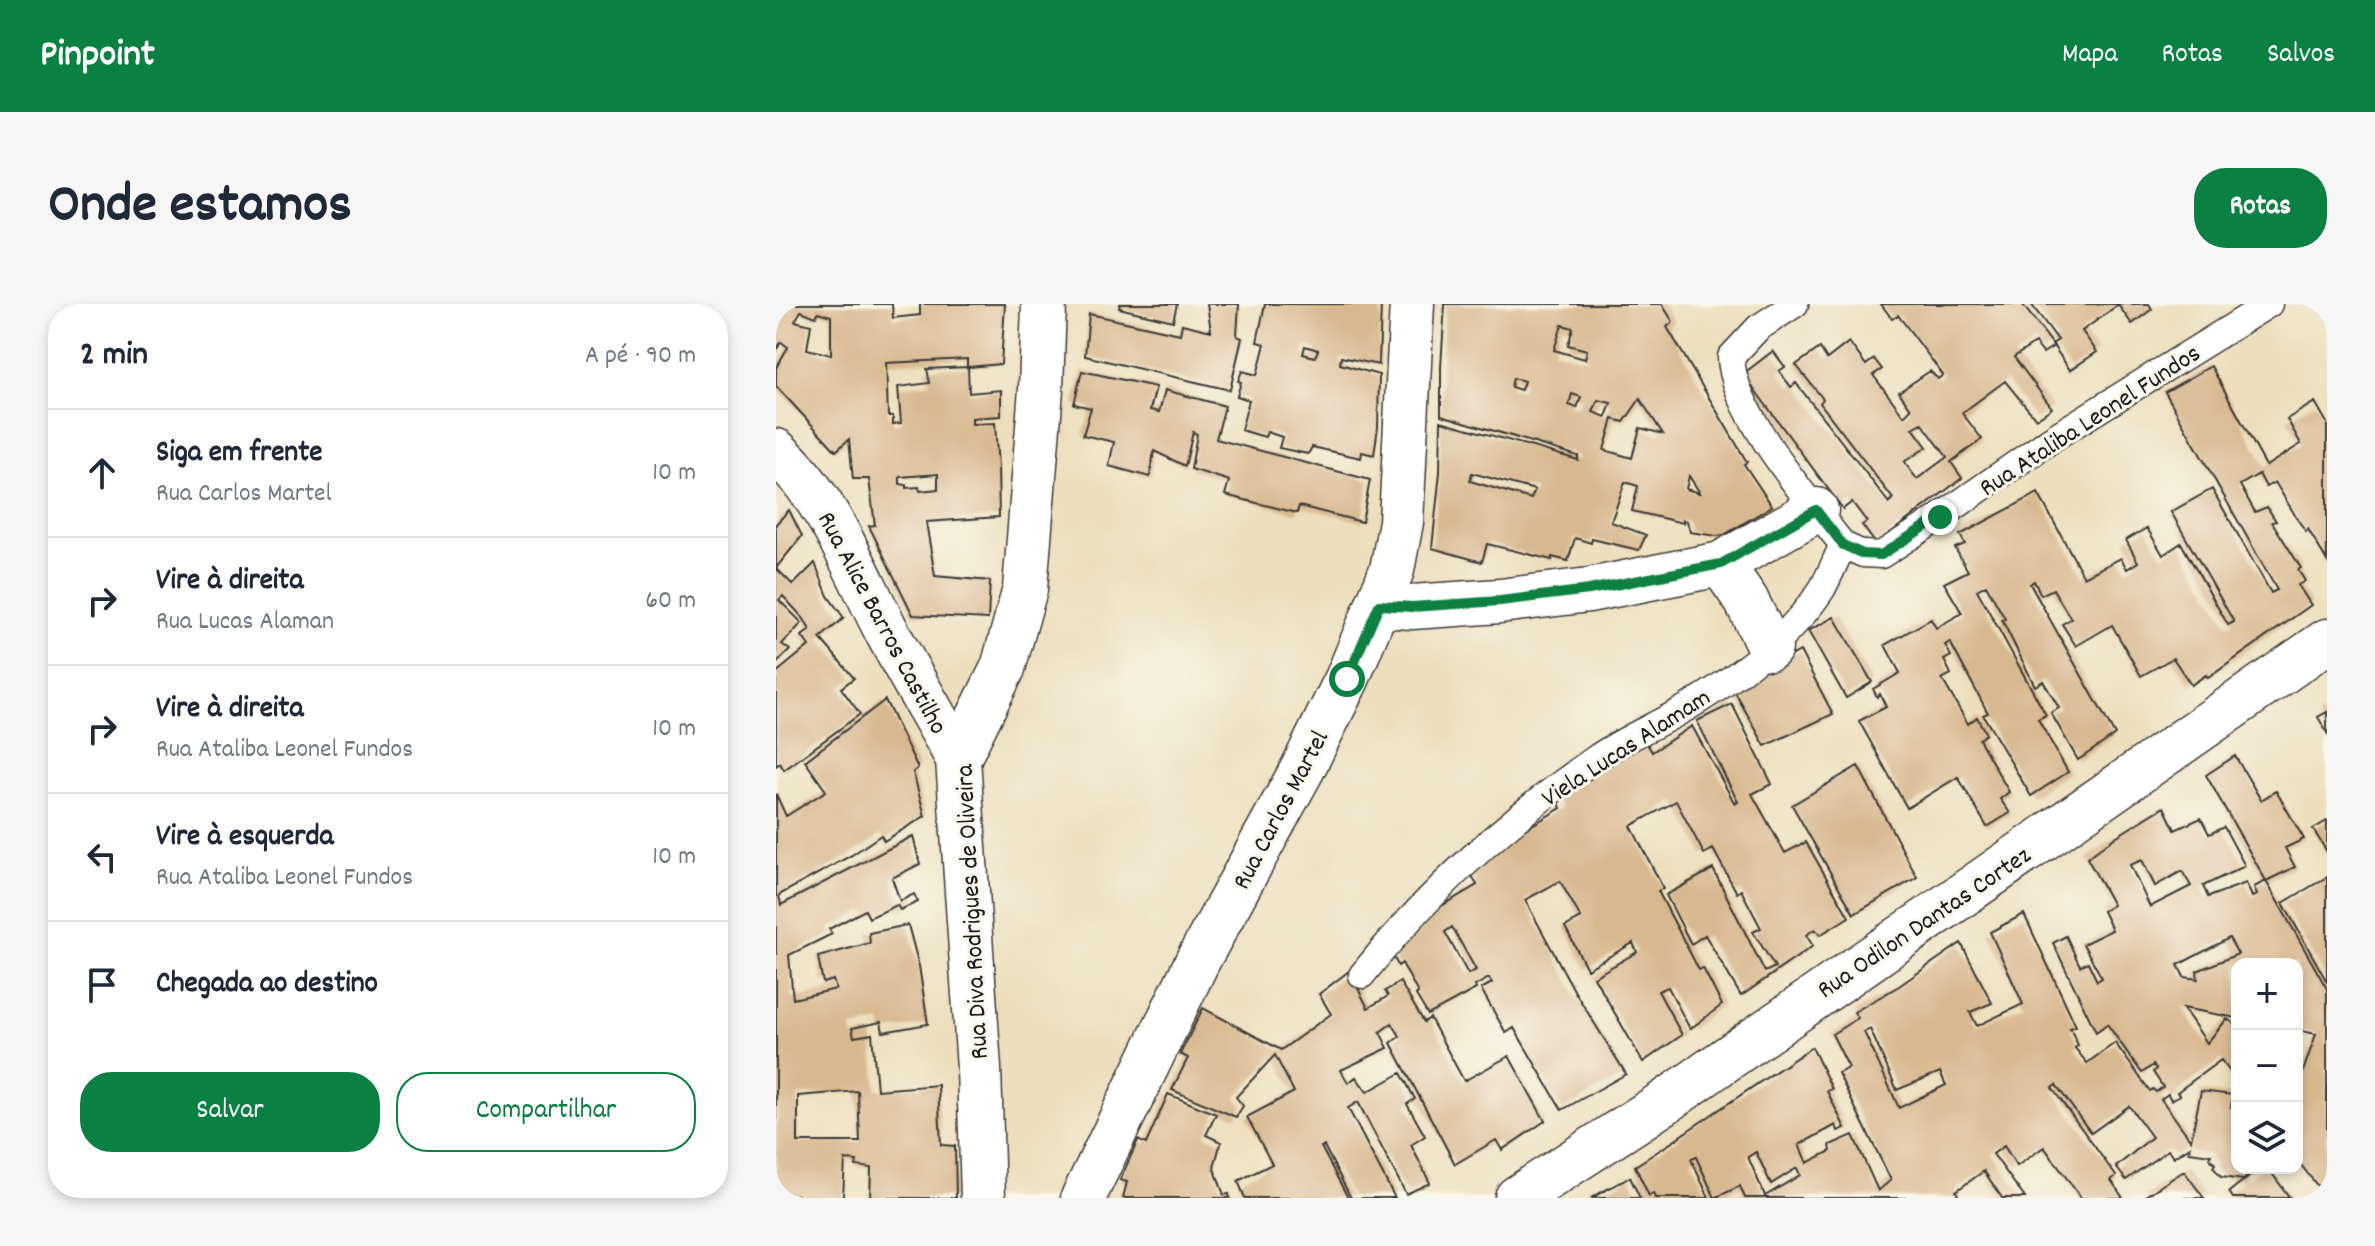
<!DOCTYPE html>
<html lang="pt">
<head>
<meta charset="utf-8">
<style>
  body { margin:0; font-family:Dekko,sans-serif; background:#f6f6f7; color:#1f2937 }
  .controls { position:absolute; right:24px; bottom:24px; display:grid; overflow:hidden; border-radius:16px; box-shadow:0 4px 12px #0003 }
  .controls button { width:72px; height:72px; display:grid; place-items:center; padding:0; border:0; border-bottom:2px solid #e0e1e3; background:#fff; color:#1f2937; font:40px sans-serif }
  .stop { position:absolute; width:24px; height:24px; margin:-18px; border:6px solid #0b8043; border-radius:50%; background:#fff }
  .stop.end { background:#0b8043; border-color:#fff; box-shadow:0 2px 8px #0008 }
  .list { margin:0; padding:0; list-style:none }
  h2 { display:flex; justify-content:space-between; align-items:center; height:104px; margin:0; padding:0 32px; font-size:34px }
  h2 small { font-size:26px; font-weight:400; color:#747a83 }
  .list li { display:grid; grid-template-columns:52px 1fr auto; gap:24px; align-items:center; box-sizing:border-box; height:128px; padding:0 32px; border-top:2px solid #e0e1e3 }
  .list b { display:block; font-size:30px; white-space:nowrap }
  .list p { margin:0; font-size:26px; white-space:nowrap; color:#747a83 }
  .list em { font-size:26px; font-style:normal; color:#747a83 }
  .actions { display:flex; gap:16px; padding:24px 32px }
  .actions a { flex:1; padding:18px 0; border:2px solid #0b8043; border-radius:32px; text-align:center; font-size:28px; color:#0b8043 }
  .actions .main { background:#0b8043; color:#fff }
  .icon { flex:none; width:44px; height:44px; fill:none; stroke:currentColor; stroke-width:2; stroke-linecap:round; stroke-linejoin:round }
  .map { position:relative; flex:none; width:1551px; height:894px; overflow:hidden; border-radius:32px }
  header { display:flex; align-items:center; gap:48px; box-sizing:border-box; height:112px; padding:0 40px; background:#0b8043; color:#fff }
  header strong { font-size:38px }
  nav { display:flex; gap:44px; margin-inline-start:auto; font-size:28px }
  .intro { display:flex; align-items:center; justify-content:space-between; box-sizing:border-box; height:192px; padding:0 48px }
  h1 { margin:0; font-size:56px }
  .button { padding:20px 36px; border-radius:32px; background:#0b8043; color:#fff; font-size:28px; font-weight:700 }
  main { display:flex; gap:48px; padding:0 48px }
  aside { flex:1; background:#fff; border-radius:32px; box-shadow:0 4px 12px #0003 }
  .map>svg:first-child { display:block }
  .building { fill:#d8b88f; fill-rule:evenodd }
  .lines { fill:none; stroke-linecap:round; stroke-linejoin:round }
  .lane-casing { stroke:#3b3934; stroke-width:29 }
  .street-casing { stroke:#3b3934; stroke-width:47 }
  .lane { stroke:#fff; stroke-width:26 }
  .street { stroke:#fff; stroke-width:44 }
  .route { stroke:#0b8043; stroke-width:10 }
  .labels { text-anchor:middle; stroke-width:6; stroke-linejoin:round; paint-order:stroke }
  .street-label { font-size:26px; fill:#1c1c1c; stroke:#fbf7ec }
</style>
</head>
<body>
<header>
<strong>Pinpoint</strong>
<nav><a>Mapa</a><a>Rotas</a><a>Salvos</a></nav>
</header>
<div class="intro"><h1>Onde estamos</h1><a class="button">Rotas</a></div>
<main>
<aside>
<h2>2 min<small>A pé · 90 m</small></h2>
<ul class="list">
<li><svg class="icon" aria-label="ahead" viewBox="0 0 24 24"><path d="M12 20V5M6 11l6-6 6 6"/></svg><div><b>Siga em frente</b><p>Rua Carlos Martel</p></div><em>10 m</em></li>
<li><svg class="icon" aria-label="right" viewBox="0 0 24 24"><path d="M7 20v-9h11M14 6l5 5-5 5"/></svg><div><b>Vire à direita</b><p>Rua Lucas Alaman</p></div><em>60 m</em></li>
<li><svg class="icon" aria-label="right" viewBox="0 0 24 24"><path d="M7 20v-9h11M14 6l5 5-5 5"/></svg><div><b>Vire à direita</b><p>Rua Ataliba Leonel Fundos</p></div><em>10 m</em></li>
<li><svg class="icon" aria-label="left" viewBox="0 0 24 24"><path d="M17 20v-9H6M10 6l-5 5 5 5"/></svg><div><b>Vire à esquerda</b><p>Rua Ataliba Leonel Fundos</p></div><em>10 m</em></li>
<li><svg class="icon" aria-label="arrive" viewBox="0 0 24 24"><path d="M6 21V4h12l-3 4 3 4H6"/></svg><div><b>Chegada ao destino</b></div></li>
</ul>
<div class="actions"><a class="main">Salvar</a><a>Compartilhar</a></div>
</aside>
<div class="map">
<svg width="1551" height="894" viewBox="0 0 1551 894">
  <rect width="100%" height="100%" fill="#fbf7ec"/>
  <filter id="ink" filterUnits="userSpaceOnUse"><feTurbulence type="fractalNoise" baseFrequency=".0125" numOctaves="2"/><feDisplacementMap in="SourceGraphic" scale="16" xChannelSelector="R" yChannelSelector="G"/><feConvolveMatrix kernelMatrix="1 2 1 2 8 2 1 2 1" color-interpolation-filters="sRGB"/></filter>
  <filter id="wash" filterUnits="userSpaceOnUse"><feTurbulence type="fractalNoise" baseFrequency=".006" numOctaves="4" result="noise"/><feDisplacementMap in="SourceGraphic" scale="32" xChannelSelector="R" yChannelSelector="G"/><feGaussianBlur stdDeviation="1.8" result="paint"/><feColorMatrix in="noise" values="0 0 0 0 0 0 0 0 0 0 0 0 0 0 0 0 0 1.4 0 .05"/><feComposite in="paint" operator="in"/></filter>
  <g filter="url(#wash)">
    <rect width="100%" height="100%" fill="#eddfbd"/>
    <g id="blocks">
      <path class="building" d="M 0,0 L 116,0 L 117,14 L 144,11 L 144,0 L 229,0 L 225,60 L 192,63 L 193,89 L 225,86 L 225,112 L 196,114 L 196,120 L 219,119 L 222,165 L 223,213 L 150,218 L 159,272 L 214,277 L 212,315 L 137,311 L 93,222 L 99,221 L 93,175 L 77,175 L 73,135 L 60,147 L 0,82 L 0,64 L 12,43 L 5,38 L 0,47 ZM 25,7 L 40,13 L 42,8 L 55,12 L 55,51 L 31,45 L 35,21 L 19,17 ZM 191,55 L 191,63 L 151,65 L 154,79 L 122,83 L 125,119 L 117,120 L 117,112 L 112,112 L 110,59 ZM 162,170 L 162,185 L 144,187 L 143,183 L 130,184 L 130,181 L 124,180 L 124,173 Z
        M 344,0 L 401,0 L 397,17 L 343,4 Z
        M 431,0 L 463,0 L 461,32 L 466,34 L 454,86 L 309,52 L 313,10 L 404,30 L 406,20 L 435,27 Z
        M 489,0 L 605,0 L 603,61 L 565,53 L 564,60 L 603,71 L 602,123 L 598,151 L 586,148 L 585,154 L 536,143 L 532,150 L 503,144 L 506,133 L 491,128 L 489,133 L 465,126 L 473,96 L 461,92 L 465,78 L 462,77 L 466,67 L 481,71 L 489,40 L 481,38 ZM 529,42 L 542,46 L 539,53 L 527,50 Z
        M 669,0 L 886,0 L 897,18 L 891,23 L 971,158 L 968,160 L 996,202 L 948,231 L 941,232 L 914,228 L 911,217 L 907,216 L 907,219 L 856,207 L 862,182 L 849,178 L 835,218 L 870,231 L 863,246 L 816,235 L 815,239 L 799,234 L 792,257 L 776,253 L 776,256 L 711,240 L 706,258 L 656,244 L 664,168 L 665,117 L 802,156 L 802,152 L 665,111 L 665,63 ZM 786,21 L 797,24 L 792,41 L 811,46 L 809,55 L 778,46 ZM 737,74 L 748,77 L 745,86 L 735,83 ZM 796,90 L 805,93 L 801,104 L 793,101 ZM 864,95 L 887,130 L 864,124 L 856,154 L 828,146 L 837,115 L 848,118 ZM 822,96 L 835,99 L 830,113 L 817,108 ZM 696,169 L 759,186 L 755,195 L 694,177 ZM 913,172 L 924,189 L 910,185 Z
        M 1105,0 L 1246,0 L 1278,42 L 1267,49 L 1259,39 L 1238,53 L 1276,104 L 1260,115 L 1229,77 L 1186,109 L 1206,135 L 1175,158 L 1186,174 L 1100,240 L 1086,221 L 1091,218 L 1076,198 L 1067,205 L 967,70 L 997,47 L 1009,63 L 1003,67 L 1015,83 L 1020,79 L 1113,199 L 1117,195 L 1044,99 L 1047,95 L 1020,61 L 1044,44 L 1051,55 L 1073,38 L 1090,61 L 1098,55 L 1106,65 L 1097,71 L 1128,112 L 1135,105 L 1123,88 L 1154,67 L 1162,75 L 1167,71 L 1122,11 L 1116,15 ZM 1146,119 L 1171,153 L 1141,175 L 1128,158 L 1151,143 L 1137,124 Z
        M 1255,0 L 1373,0 L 1376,5 L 1356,20 L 1342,1 L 1306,27 L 1321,48 L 1294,66 L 1276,40 L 1282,36 Z
        M 1435,62 L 1490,162 L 1525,140 L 1511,115 L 1539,98 L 1551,119 L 1551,257 L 1532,225 L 1530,228 L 1522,216 L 1499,178 L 1490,183 L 1483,170 L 1464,181 L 1479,208 L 1491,203 L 1500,217 L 1496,218 L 1525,264 L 1522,266 L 1529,277 L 1522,281 L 1535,301 L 1432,374 L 1430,371 L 1415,381 L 1397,354 L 1365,372 L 1336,321 L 1300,342 L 1286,320 L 1295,315 L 1277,285 L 1265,291 L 1258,277 L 1254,280 L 1339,431 L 1302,456 L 1275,409 L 1283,404 L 1267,377 L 1259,382 L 1226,316 L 1229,315 L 1210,281 L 1201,286 L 1270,411 L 1262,415 L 1292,468 L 1255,492 L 1207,411 L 1212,409 L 1174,338 L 1169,341 L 1175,352 L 1168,356 L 1175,370 L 1166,375 L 1192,420 L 1201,413 L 1210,430 L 1203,435 L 1233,488 L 1224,495 L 1234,509 L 1211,523 L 1182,473 L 1131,504 L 1083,417 L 1110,403 L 1104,390 L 1101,393 L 1097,385 L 1124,369 L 1109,341 L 1155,315 L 1160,324 L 1186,309 L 1168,279 L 1192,267 L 1179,244 L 1189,240 L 1184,231 L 1262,189 L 1308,273 L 1345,254 L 1351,265 L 1362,258 L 1350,236 L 1371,224 L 1387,251 L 1405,239 L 1452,321 L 1458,318 L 1395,208 L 1436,185 L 1495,289 L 1501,286 L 1389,88 Z
        M 306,67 L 380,83 L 374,106 L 383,108 L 389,86 L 449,102 L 440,135 L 594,176 L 586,218 L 523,202 L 521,209 L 449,191 L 453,177 L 451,176 L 415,165 L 421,130 L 417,128 L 409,162 L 378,147 L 374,173 L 333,162 L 338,138 L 307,131 L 315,104 L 298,100 Z
        M 13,206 L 26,232 L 0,264 L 17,281 L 39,259 L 52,292 L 68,314 L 44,334 L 78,374 L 65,384 L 84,410 L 8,466 L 4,459 L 0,462 L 0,369 L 33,342 L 26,332 L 34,326 L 28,315 L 7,292 L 3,296 L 26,319 L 6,340 L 14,346 L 1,359 L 0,358 L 0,220 Z
        M 1058,313 L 1096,378 L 1070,394 L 1032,327 Z
        M 1024,347 L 1057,410 L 989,442 L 956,383 Z
        M 109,396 L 142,464 L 137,468 L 149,512 L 108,537 L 105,531 L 76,551 L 3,591 L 5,601 L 137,532 L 144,560 L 116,574 L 124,597 L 138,590 L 142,598 L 124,606 L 121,601 L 93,614 L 89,606 L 53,625 L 56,630 L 13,651 L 17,695 L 60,685 L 57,676 L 47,679 L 42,653 L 94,639 L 93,629 L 132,621 L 143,662 L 152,720 L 107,728 L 105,718 L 76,724 L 78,733 L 96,730 L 101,786 L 162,781 L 165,841 L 179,842 L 180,894 L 94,894 L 95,864 L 80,862 L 81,857 L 69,856 L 67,893 L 22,894 L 22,891 L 6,890 L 6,894 L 0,894 L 0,490 L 10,512 L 50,487 L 29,457 ZM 82,787 L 84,838 L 22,838 L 22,792 Z
        M 956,400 L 996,480 L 976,490 L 1009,549 L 1030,538 L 1073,613 L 1044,631 L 1039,625 L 1030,631 L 1037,642 L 965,692 L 929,631 L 915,640 L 890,591 L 937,565 L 989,668 L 999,663 L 977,628 L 985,624 L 965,586 L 961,589 L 937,545 L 928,550 L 900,497 L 855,522 L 887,584 L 882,587 L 923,666 L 927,664 L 946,701 L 914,725 L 892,683 L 882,687 L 906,731 L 867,758 L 818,673 L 861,648 L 857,639 L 811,665 L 789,623 L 805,614 L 784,577 L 749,596 L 799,688 L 850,770 L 786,806 L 738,724 L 730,729 L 705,685 L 716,679 L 713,674 L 699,682 L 700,685 L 652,711 L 640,691 L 642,689 L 626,659 L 622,662 L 615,648 L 657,607 L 701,581 L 690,560 L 785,504 L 778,488 L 870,438 L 876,448 L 916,422 L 959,500 L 962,498 L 921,417 ZM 676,623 L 700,666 L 692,670 L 669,628 Z
        M 1551,408 L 1551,429 L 1542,413 Z
        M 1459,452 L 1485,496 L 1500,487 L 1528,535 L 1509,544 L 1519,563 L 1490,577 L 1551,685 L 1551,887 L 1547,889 L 1521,856 L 1521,778 L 1523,779 L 1540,730 L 1521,726 L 1521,660 L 1461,660 L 1461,714 L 1407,704 L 1431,739 L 1451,715 L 1461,721 L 1461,777 L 1445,756 L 1401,788 L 1404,791 L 1395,796 L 1392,790 L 1385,795 L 1415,836 L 1425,787 L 1457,791 L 1455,803 L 1461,804 L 1461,864 L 1471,864 L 1469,876 L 1484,864 L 1492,864 L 1514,894 L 1457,894 L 1453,888 L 1468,876 L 1445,873 L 1437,863 L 1439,860 L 1434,855 L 1435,851 L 1413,848 L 1414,843 L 1398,853 L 1392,846 L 1350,876 L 1340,863 L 1376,833 L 1353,802 L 1315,829 L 1280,781 L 1276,784 L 1340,872 L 1335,876 L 1347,894 L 1305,894 L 1268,843 L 1241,862 L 1228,842 L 1217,850 L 1249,894 L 1226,894 L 1208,867 L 1180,887 L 1182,891 L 1177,894 L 969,894 L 964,882 L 939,894 L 920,853 L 915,855 L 933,894 L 879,894 L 877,889 L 873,892 L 859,862 L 904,833 L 904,832 L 1036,743 L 1056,785 L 1051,787 L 1069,824 L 1062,827 L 1060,821 L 1023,841 L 1031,859 L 1055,847 L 1054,841 L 1077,831 L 1102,887 L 1115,876 L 1062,769 L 1073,764 L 1056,730 L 1082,714 L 1078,708 L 1123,682 L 1185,639 L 1216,699 L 1194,708 L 1201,722 L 1247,700 L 1214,628 L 1248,610 L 1300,722 L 1294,724 L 1302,741 L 1299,744 L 1311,759 L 1339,739 L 1374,787 L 1377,785 L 1380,788 L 1387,783 L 1377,768 L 1380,765 L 1377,761 L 1366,769 L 1331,720 L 1320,728 L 1277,639 L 1290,632 L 1304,662 L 1312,658 L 1321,677 L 1326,674 L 1307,640 L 1336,626 L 1327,607 L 1337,601 L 1311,554 L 1341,532 L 1388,503 L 1399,526 L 1425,514 L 1433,530 L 1448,523 L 1469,562 L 1427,582 L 1432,593 L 1470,579 L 1476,593 L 1481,591 L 1478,583 L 1490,577 L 1489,575 L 1430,471 ZM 1366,556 L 1379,582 L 1406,567 L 1415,582 L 1374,603 L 1354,561 ZM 1453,634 L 1462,650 L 1421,667 L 1422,675 L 1408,673 L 1402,661 ZM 1094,725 L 1121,786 L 1164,768 L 1170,781 L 1123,804 L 1088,728 ZM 980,848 L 995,880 L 1021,864 L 1024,871 L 989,892 L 972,853 Z
        M 1082,462 L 1141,573 L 1078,610 L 1016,501 Z
        M 1551,517 L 1551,548 L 1537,525 Z
        M 1551,573 L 1551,678 L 1507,599 Z
        M 573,667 L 592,704 L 612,692 L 609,687 L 624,678 L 648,718 L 654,714 L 688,777 L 733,752 L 769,817 L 726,846 L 720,836 L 679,860 L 615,739 L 624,732 L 616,719 L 604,728 L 612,744 L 565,766 L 572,779 L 580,773 L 591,788 L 625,769 L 639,795 L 631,800 L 649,832 L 635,841 L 654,879 L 630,890 L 582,798 L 572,804 L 619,894 L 575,894 L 548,842 L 545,843 L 572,894 L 469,894 L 462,877 L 496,860 L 471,813 L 518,788 L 499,751 L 460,793 L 467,802 L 460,813 L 396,786 L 412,754 L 404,750 L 427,704 L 505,746 L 555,710 L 543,690 Z
        M 392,790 L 440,810 L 430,831 L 445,838 L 438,863 L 448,891 L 453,890 L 454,894 L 347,894 L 351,878 L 344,876 L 362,836 L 370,840 Z
        M 1408,867 L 1428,894 L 1366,894 Z
        M 854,873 L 864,894 L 815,894 Z"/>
    </g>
  </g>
  <g filter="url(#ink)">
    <use href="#blocks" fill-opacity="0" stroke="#3b3934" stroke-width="2"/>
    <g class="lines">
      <defs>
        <path id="lane" d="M 1019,0 L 982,24 L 955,53 C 956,107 1033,197 1067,241 L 1087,250 L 1105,251 L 1164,213 L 1280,132 L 1493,0
          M 586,671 C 652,588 732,516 819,455 C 850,433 887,419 920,398 C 967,369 1015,332 1046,285 C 1054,271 1060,255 1067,241"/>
        <path id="street" d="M 0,147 C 51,193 77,261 108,322 C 131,367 158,411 182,455
          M 945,260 L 970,296 L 994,344
          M 603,301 L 636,303 L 724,297 L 813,286 L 945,260 L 1040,206
          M 207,894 L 203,764 L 182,455 L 227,364 L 249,285 L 265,85 L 268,0
          M 307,894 L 422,656 L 527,464 L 571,375 L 616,266 L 625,218 L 636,0
          M 741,894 L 889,798 L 1551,337"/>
      </defs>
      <use href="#lane" class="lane-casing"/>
      <use href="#street" class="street-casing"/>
      <use href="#lane" class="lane"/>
      <use href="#street" class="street"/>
    </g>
  </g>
  <g class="lines" filter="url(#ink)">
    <path class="route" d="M 571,375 L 603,301 L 636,303 L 724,297 L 813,286 L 945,260 L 1040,206 L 1067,241 L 1087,250 L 1105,251 L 1164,213"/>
  </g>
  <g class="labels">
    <g class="street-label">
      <text transform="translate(1313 115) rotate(-33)" y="9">Rua Ataliba Leonel Fundos</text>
      <text transform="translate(108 318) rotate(62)" y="9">Rua Alice Barros Castilho</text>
      <text transform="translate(849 442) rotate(-33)" y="9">Viela Lucas Alamam</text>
      <text transform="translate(503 505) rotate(-62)" y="9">Rua Carlos Martel</text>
      <text transform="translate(194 608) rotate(-93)" y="9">Rua Diva Rodrigues de Oliveira</text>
      <text transform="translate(1147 617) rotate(-34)" y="9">Rua Odilon Dantas Cortez</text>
    </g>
  </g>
</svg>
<div class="controls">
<button>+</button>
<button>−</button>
<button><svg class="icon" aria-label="layers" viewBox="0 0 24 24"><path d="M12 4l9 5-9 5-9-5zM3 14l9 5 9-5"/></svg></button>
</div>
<div class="stop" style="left:571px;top:375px"></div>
<div class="stop end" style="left:1164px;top:213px"></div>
</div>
</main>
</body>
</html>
